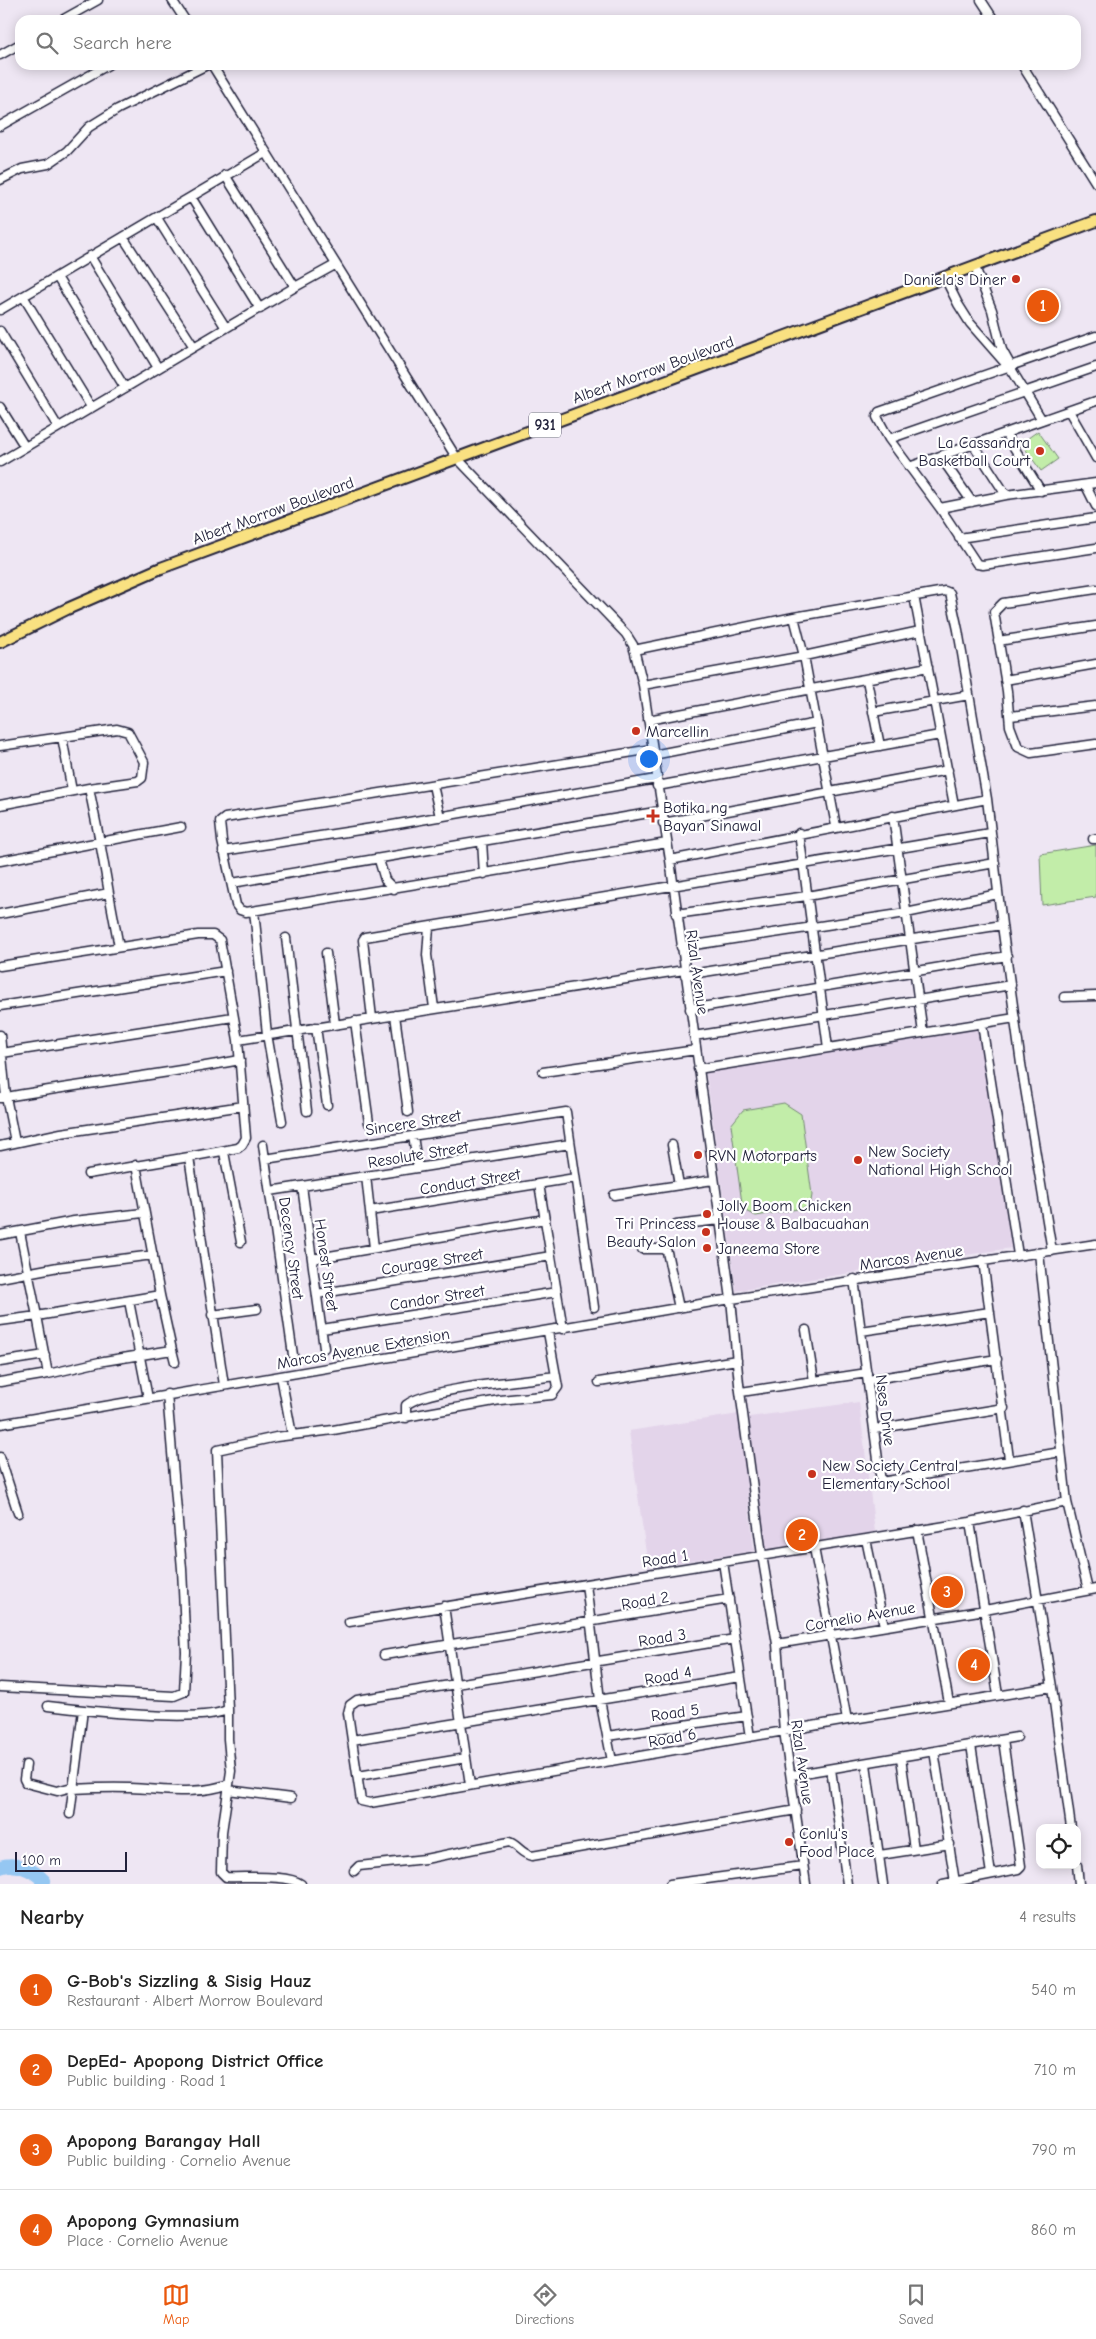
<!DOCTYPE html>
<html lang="en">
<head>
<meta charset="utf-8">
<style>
  body { margin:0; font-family:"Comic Neue",sans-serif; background:#f6f6f6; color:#222 }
  .controls { position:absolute; right:15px; bottom:15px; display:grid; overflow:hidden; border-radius:10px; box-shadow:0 2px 12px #0003 }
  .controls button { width:45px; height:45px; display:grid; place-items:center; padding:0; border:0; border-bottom:1px solid #e0e0e0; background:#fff; color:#222; font:25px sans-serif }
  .scale { position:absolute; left:15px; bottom:12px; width:112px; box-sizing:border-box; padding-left:5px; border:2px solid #22223b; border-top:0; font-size:14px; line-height:18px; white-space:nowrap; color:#22223b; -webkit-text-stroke:4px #fff; paint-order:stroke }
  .you { position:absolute; left:648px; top:758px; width:18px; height:18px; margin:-12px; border:4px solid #fff; border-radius:50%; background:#1a73e8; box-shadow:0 0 0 8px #1a73e833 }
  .badge { display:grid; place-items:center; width:32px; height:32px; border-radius:50%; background:#ea580c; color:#fff; font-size:16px; font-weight:700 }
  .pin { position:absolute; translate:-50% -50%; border:2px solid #fff; box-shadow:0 1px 5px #0006 }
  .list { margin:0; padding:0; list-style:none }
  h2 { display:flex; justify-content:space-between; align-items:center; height:65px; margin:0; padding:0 20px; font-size:21px }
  h2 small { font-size:16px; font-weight:400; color:#767676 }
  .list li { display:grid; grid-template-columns:32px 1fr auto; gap:15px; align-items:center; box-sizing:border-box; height:80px; padding:0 20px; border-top:1px solid #e0e0e0 }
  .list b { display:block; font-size:19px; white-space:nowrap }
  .list p { margin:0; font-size:16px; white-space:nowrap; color:#767676 }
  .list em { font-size:16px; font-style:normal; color:#767676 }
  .icon { flex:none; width:28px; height:28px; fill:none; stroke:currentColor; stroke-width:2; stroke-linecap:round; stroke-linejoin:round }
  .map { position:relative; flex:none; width:1096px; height:1884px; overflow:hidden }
  .search { position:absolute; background:#fff; box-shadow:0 2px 12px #0003; left:15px; right:15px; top:15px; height:55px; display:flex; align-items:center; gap:12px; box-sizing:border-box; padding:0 18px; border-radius:15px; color:#767676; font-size:19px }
  .sheet { height:385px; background:#fff }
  nav { display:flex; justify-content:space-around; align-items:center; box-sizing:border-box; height:70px; border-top:1px solid #e0e0e0; background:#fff; font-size:14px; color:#767676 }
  nav a { display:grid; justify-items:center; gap:2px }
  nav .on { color:#ea580c }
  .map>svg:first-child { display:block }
  .built { fill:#e3d4ea }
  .green { fill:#c2eda9; stroke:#728872 }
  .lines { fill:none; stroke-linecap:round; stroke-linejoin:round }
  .river { stroke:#95c7f2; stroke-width:14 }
  .minor-casing { stroke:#22223b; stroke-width:11 }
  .major-casing { stroke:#22223b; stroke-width:14 }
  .minor { stroke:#fff; stroke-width:8 }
  .major { stroke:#f9e181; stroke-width:10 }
  .poi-dot { fill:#c8321e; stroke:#fff; stroke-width:2 }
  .labels { text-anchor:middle; stroke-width:4.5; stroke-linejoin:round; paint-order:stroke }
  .shield { fill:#fff; stroke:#646476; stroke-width:1 }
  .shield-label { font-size:15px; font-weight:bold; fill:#22223b }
  .poi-label { font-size:16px; fill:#22223b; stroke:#fff; text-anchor:start }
  .street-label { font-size:16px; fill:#22223b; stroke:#fff }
</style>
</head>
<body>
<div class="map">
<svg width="1096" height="1884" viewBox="0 0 1096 1884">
  <rect width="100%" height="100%" fill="#eee6f3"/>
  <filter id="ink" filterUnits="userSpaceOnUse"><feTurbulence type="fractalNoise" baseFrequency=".02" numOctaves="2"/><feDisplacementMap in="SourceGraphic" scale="10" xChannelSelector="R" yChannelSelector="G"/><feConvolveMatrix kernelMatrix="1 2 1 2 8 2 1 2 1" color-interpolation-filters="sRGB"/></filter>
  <g filter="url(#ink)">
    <path class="built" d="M 979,1025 L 1011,1248 L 736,1291 L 706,1071 Z
      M 859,1402 L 875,1532 L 766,1549 L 749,1417 Z
      M 739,1414 L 754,1551 L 648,1567 L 629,1431 Z"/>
    <path class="green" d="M 1038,431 L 1058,459 L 1041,471 L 1021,443 Z
      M 1096,845 L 1096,897 L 1042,905 L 1040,854 Z
      M 784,1103 L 801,1114 L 812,1195 L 810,1207 L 756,1216 L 743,1210 L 731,1125 L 743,1110 Z"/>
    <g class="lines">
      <path class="river" d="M 0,1867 C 16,1862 33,1869 44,1881 L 42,1884"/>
      <defs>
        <path id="minor" d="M 172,0 L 185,20
          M 981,0 L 994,20
          M 62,20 L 98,0
          M 0,55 L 20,44
          M 212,65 L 456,457 L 626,634 L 633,645 L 643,685 L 670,860 L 731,1299 L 739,1384 L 762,1555 L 777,1644 L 784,1731 L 806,1884
          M 1022,65 L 1096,183
          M 0,126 L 108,65
          M 225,175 L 295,287
          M 0,180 L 22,169 L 48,164 L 67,151 L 89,127 L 118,109 L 207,65
          M 191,197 L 260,309
          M 157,218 L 226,328
          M 123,237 L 194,347
          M 90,256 L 158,368
          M 975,267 L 992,310 L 1002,350 L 1012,368
          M 57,277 L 125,388
          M 945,278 L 958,304 L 970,323 L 1013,372 L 1042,420
          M 23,296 L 91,407
          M 0,310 L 265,153
          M 0,331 L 58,427
          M 1096,336 L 879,412 L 877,417 L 889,439 L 940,508 L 977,564 L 983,565 L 1096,548
          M 0,407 L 25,447
          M 1069,411 L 1096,458
          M 1005,433 L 1041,491
          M 889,439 L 1096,367
          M 973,444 L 1006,495
          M 940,456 L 972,502
          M 0,462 L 295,287 L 335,265
          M 909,467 L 1096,401
          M 1086,486 L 1096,506
          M 940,508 L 1006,495 L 1096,483
          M 959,538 L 1096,518
          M 1096,589 L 1003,603 L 994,612 L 1007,691 L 1010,726 L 1018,747 L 1031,753 L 1096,744
          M 914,596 L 954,805
          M 794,617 L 804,656 L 836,826
          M 998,641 L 1096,626
          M 634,650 L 794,617 L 945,591 L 950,593 L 958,630 L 987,799 L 1002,925 L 1021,1064 L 1052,1251
          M 867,680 L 880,746
          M 1005,680 L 1096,664
          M 643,685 L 804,656 L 920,631
          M 873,712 L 969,695
          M 1010,716 L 1096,706
          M 648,720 L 928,667
          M 62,737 L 72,791
          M 0,746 L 117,729 L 128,732 L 144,762 L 142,778 L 138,781 L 89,788
          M 652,749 L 225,818 L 220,822 L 222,841 L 236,905 L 240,910 L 246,912 L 667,843
          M 653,755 L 817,723
          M 433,785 L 440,817
          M 657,786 L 940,735
          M 0,805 L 89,788 L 100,842 L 181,827
          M 893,816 L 923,1033
          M 663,823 L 948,770
          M 799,833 L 828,1048
          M 1093,839 L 1096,839
          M 482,841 L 484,874
          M 223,851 L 392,825 L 656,779
          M 379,860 L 385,880 L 394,889
          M 670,860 L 987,799
          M 0,861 L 100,842 L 109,893
          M 232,883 L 661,811
          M 254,911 L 267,1034 L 282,1121
          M 0,914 L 109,893 L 119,947
          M 676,914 L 807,896 L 995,863
          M 429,927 L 427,955 L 434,1008
          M 286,938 L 307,1111
          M 681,947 L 906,913 L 998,894
          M 326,953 L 335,1024
          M 0,966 L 198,935 L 213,935 L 220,940 L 238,1040 L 246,1138 L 242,1145 L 238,1148 L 189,1157 L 224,1385
          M 685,975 L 1002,925
          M 1064,997 L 1096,996
          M 0,1006 L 226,971
          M 690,1009 L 1007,956
          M 395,1015 L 408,1112
          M 372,1018 L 363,940 L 365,937 L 990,833
          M 355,1021 L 369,1123
          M 982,1024 L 1018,1255
          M 316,1027 L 327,1105
          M 0,1035 L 6,1097 L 15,1142
          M 694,1036 L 1011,985
          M 238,1040 L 684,970
          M 2,1053 L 233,1017
          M 698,1069 L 1015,1018
          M 543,1072 L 696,1050
          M 0,1098 C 80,1084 160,1075 240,1060
          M 413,1136 L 418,1168
          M 263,1145 L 293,1355
          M 672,1145 L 679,1185
          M 0,1146 L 61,1133 L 243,1106
          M 224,1152 L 241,1242
          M 265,1159 L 566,1112 L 594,1307
          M 136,1165 L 160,1295 L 37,1316 L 48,1374 L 104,1361 L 172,1350 L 160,1295
          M 88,1174 L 189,1157
          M 366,1176 L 374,1248
          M 539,1184 L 563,1329
          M 302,1186 L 324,1348
          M 270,1191 L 570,1144
          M 614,1195 L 713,1180
          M 370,1211 L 575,1178
          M 676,1225 L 719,1220
          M 0,1235 L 74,1221 L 143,1213
          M 642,1249 L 663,1249 L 667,1252 L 679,1308
          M 1039,1253 L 1067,1502 L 1088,1590
          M 312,1259 L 545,1219
          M 983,1260 L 1009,1459
          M 0,1278 L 58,1267 L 153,1255
          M 854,1279 L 881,1482 L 1061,1452
          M 317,1294 L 551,1256
          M 129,1301 L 148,1398
          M 212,1315 L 257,1309
          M 0,1321 L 37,1316 L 20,1232
          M 322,1329 L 557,1292
          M 806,1330 L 814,1381
          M 861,1331 L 990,1312
          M 172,1350 L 175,1362
          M 0,1362 L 45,1355
          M 281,1376 L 292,1435
          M 868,1380 L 997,1359
          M 0,1382 L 48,1374
          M 599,1382 L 737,1360
          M 741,1392 L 867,1373
          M 406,1418 L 406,1405 C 427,1388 523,1381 555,1376
          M 0,1424 L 712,1302 L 1096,1244
          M 875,1429 L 1004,1408
          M 0,1457 L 18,1513
          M 1023,1510 L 1052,1687 L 1071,1828
          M 970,1522 L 998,1695
          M 917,1530 L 949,1703
          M 866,1539 L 884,1626
          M 814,1548 L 847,1720
          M 723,1562 L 750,1737
          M 586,1584 L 600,1700 L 612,1761
          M 444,1606 L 470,1785
          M 349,1622 L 866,1539 L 970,1522 L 1067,1502
          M 735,1639 L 357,1700 L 350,1705 L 348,1713 L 361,1801 L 370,1803 L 847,1720 L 1052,1687
          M 777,1644 L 985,1610 L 1096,1589
          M 384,1655 L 729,1599
          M 0,1687 L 174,1696 L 184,1692 L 186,1652 L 182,1569 L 167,1394
          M 48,1706 C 80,1710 206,1724 228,1709 L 217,1450 L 276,1437 L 333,1430 L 500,1400 L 552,1395 L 558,1387 L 548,1332
          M 228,1709 L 228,1739 L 231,1771 L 222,1832 L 221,1872 L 226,1877 C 244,1878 288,1874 301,1884
          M 607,1736 L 747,1716
          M 352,1740 L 740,1677
          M 971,1745 L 991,1874
          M 934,1751 L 955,1882
          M 901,1758 L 914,1849
          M 866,1764 L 883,1884
          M 26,1765 L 24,1779 L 26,1783 L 57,1791 L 72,1787
          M 831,1769 L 847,1884
          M 792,1775 L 1017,1737
          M 358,1776 L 466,1758
          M 72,1789 C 91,1788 110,1787 130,1788 C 163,1789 197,1796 229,1784
          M 228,1790 L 291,1798
          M 70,1814 L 83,1710
          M 880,1855 L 950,1844
          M 1077,1865 L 1079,1884
          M 354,1871 L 359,1866 L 425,1859 L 509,1842 C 518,1845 521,1854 532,1856 L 796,1810
          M 670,1884 L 803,1866
          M 943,1884 L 1018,1869 L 1021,1866 L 1003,1740"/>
        <path id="major" d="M 0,642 L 67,609 L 161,568 L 1096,221"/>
      </defs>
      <use href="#minor" class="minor-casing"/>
      <use href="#major" class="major-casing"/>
      <use href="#minor" class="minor"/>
      <use href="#major" class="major"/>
    </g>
  </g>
  <g class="poi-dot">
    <circle cx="1016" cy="279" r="5"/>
    <circle cx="1040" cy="451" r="5"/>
    <circle cx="636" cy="731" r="5"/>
    <path d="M650.5 808.5h5v5h5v5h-5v5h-5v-5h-5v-5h5z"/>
    <circle cx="698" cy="1155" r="5"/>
    <circle cx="858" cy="1160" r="5"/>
    <circle cx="707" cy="1214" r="5"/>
    <circle cx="706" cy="1232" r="5"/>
    <circle cx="707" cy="1248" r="5"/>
    <circle cx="812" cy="1474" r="5"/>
    <circle cx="789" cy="1842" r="5"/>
  </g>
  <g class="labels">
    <rect class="shield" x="529" y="412.5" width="32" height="25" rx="4"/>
    <g class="shield-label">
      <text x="545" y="430">931</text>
    </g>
    <g class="poi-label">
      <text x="1006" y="285" text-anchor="end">Daniela's Diner</text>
      <text x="1030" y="448" text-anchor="end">La Cassandra<tspan x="1030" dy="18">Basketball Court</tspan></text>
      <text x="646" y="737">Marcellin</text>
      <text x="663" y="813">Botika ng<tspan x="663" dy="18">Bayan Sinawal</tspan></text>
      <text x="868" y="1157">New Society<tspan x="868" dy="18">National High School</tspan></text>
      <text x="708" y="1161">RVN Motorparts</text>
      <text x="717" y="1211">Jolly Boom Chicken<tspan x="717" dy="18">House &amp; Balbacuahan</tspan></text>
      <text x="696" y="1229" text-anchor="end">Tri Princess<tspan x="696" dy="18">Beauty Salon</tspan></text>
      <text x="717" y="1254">Janeema Store</text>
      <text x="822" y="1471">New Society Central<tspan x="822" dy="18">Elementary School</tspan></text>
      <text x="799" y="1839">Conlu's<tspan x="799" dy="18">Food Place</tspan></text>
    </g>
    <g class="street-label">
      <text transform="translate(653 369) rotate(-20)" y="6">Albert Morrow Boulevard</text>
      <text transform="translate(273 510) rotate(-20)" y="6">Albert Morrow Boulevard</text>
      <text transform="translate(698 972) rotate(82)" y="6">Rizal Avenue</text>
      <text transform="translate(413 1122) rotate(-9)" y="6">Sincere Street</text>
      <text transform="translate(418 1154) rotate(-9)" y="6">Resolute Street</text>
      <text transform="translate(470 1181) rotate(-9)" y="6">Conduct Street</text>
      <text transform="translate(292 1248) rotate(82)" y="6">Decency Street</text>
      <text transform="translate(911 1257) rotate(-8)" y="6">Marcos Avenue</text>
      <text transform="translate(432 1261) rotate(-9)" y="6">Courage Street</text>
      <text transform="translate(327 1265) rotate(82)" y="6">Honest Street</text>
      <text transform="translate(437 1297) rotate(-9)" y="6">Candor Street</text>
      <text transform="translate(363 1348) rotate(-10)" y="6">Marcos Avenue Extension</text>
      <text transform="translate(886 1410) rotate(83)" y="6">Nses Drive</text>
      <text transform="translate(665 1558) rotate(-9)" y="6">Road 1</text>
      <text transform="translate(645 1600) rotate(-10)" y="6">Road 2</text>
      <text transform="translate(860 1616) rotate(-10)" y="6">Cornelio Avenue</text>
      <text transform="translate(662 1637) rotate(-9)" y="6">Road 3</text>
      <text transform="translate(668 1675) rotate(-10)" y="6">Road 4</text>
      <text transform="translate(675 1712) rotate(-8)" y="6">Road 5</text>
      <text transform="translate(672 1737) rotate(-10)" y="6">Road 6</text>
      <text transform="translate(803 1762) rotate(82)" y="6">Rizal Avenue</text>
    </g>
  </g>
</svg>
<div class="controls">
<button><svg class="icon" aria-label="locate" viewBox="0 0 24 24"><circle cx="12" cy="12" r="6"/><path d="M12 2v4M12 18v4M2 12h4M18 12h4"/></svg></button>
</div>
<div class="scale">100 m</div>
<div class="you"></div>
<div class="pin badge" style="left:1043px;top:306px">1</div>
<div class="pin badge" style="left:802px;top:1535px">2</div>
<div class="pin badge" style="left:947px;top:1592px">3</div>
<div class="pin badge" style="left:974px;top:1665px">4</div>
<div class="search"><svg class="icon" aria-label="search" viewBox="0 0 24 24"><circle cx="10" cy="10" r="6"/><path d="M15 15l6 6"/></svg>Search here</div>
</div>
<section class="sheet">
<h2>Nearby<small>4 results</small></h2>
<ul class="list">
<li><span class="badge">1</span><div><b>G-Bob's Sizzling &amp; Sisig Hauz</b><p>Restaurant · Albert Morrow Boulevard</p></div><em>540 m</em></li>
<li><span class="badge">2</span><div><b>DepEd- Apopong District Office</b><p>Public building · Road 1</p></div><em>710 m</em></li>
<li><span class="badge">3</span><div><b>Apopong Barangay Hall</b><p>Public building · Cornelio Avenue</p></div><em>790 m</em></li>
<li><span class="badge">4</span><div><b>Apopong Gymnasium</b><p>Place · Cornelio Avenue</p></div><em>860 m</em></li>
</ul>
</section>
<nav>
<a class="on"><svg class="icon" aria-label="map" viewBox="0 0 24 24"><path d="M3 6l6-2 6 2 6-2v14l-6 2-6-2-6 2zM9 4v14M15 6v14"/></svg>Map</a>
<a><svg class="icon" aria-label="directions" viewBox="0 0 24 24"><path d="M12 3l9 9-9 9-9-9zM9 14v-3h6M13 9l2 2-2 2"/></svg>Directions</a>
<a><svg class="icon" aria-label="saved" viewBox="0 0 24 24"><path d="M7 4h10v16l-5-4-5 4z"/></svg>Saved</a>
</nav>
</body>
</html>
